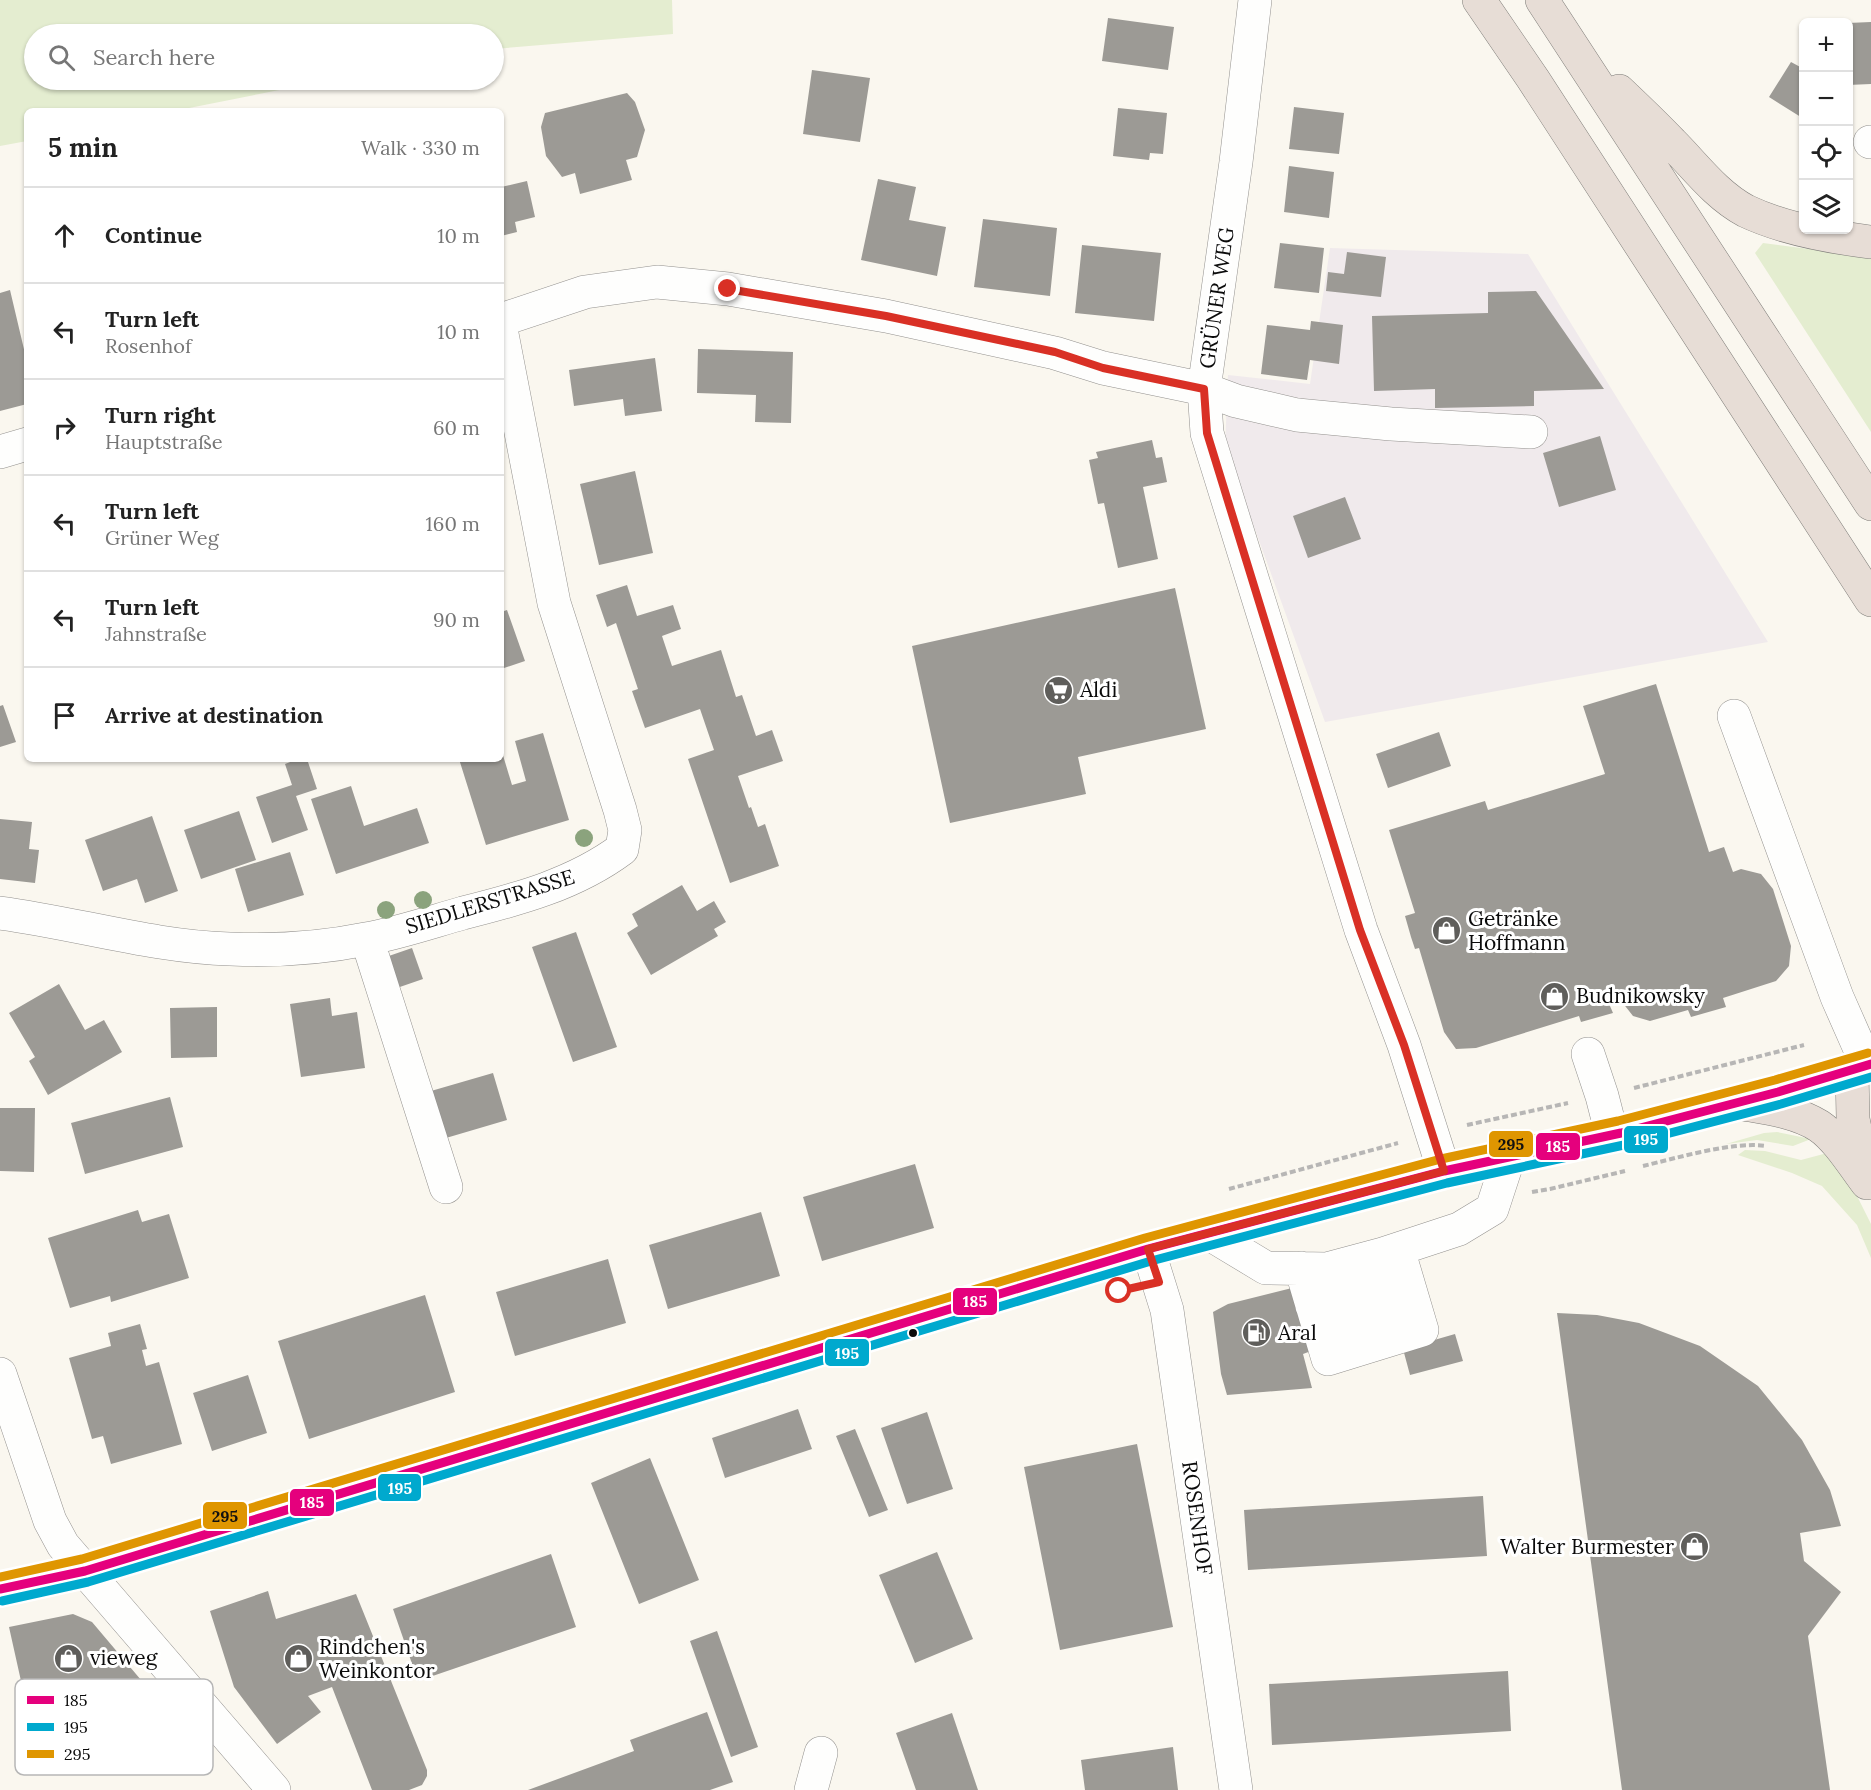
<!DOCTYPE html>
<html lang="en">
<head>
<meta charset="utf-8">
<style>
  body { margin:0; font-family:Lora,serif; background:#f2f2f2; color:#222 }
  .controls { position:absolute; right:18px; top:18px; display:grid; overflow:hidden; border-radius:9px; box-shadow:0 2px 4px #0004 }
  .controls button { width:54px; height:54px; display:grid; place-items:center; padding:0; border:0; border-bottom:2px solid #e0e0e0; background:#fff; color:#222; font:30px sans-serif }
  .stop { position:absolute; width:18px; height:18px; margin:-14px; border:4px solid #d93025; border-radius:50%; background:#fff }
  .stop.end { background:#d93025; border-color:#fff; box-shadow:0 2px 6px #0008 }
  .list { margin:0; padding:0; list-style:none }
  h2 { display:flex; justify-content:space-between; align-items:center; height:78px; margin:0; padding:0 24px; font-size:26px }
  h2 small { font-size:20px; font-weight:400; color:#767676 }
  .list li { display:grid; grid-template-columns:39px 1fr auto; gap:18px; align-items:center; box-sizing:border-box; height:96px; padding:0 24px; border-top:2px solid #e0e0e0 }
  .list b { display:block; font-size:22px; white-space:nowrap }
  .list p { margin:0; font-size:20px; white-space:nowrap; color:#767676 }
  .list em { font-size:20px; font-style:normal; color:#767676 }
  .icon { flex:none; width:33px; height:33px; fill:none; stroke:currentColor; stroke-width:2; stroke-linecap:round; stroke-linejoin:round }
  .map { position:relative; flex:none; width:1871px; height:1790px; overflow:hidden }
  .search { position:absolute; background:#fff; box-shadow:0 2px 4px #0004; left:24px; top:24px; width:480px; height:66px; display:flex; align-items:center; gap:15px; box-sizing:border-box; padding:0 21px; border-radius:33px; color:#767676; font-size:22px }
  .panel { position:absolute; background:#fff; box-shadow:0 2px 4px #0004; left:24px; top:108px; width:480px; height:654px; border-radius:9px }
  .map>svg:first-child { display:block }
  .industrial { fill:#f0eaec }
  .green { fill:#e4edd0 }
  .building { fill:#9c9a95 }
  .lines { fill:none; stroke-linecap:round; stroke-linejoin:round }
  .minor-casing { stroke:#93918e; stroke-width:34 }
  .major-casing { stroke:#807f7b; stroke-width:34 }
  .highway-casing { stroke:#807f7b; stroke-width:34 }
  .path { stroke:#b7b6b5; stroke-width:4; stroke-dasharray:6 3; stroke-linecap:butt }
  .minor { stroke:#fefefd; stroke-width:33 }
  .major { stroke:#eae5d9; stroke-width:33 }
  .highway { stroke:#e7ddd6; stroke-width:33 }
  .bus-1-casing { stroke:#fff; stroke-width:14 }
  .bus-2-casing { stroke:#fff; stroke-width:14 }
  .bus-3-casing { stroke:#fff; stroke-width:14 }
  .bus-1 { stroke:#e5007d; stroke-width:9 }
  .bus-2 { stroke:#00a9ce; stroke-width:9 }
  .bus-3 { stroke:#df9601; stroke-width:9 }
  .tree { fill:#8ba37d }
  .route { stroke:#d93025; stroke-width:8 }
  .bus-dot { fill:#0b0b0b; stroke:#fff; stroke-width:2 }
  .labels { text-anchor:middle; stroke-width:6; stroke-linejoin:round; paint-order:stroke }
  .street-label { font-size:21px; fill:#0b0b0b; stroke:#fff }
  .poi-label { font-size:21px; fill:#0b0b0b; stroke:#fff; text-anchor:start }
  .key { fill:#fff; stroke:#b6b6b6; stroke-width:1.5 }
  .key-label { font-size:16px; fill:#0b0b0b }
  .line-badge { stroke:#fff; stroke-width:2 }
  .badge-label { font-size:16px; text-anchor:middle; font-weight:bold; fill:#fff }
  .pale-badge-label { font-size:16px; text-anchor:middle; font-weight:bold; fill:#111 }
</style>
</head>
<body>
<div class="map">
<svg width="1871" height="1790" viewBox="0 0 1871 1790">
  <rect width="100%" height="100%" fill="#faf7ef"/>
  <path class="industrial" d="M 1330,248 L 1528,254 L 1768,642 L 1325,722 L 1225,447 L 1228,375 L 1310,384 Z"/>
  <path class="green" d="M 0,0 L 672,0 L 673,34 L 494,49 L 494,34 L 34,34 L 34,80 L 330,80 L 174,111 L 27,111 L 27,141 L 0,146 Z
    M 1763,243 L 1871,257 L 1871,432 L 1755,253 Z
    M 1777,1132 L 1811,1139 L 1793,1146 L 1757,1140 L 1726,1144 L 1764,1133 Z
    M 1745,1150 L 1765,1151 L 1801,1160 L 1831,1152 L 1855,1192 L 1871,1224 L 1871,1258 L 1857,1225 L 1822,1186 L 1792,1173 L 1738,1155 Z"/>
  <path class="building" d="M 1108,18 L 1174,27 L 1168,70 L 1102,61 Z
    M 1871,22 L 1871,84 L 1848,85 L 1848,23 Z
    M 1791,62 L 1804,69 L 1804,119 L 1769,97 Z
    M 812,70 L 870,78 L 860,142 L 803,134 Z
    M 627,93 L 635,102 L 645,130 L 637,157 L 626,160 L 632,180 L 580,194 L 575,173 L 562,177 L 546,156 L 541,127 L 545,113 Z
    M 1294,107 L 1344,113 L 1339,154 L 1289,149 Z
    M 1118,108 L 1167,113 L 1163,154 L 1150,153 L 1149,160 L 1113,156 Z
    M 1289,166 L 1334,172 L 1329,218 L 1284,212 Z
    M 878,179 L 916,187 L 909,220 L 946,227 L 937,276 L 861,260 Z
    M 527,181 L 535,217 L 515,222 L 517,232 L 501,236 L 501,187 Z
    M 983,219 L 1057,228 L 1050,296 L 974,287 Z
    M 1280,243 L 1324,248 L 1319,293 L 1274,288 Z
    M 1082,245 L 1161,253 L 1154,321 L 1075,313 Z
    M 1347,252 L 1386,257 L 1381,297 L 1326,291 L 1328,272 L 1344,274 Z
    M 10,290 L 27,362 L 27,404 L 0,411 L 0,293 Z
    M 1536,291 L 1604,389 L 1534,391 L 1534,406 L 1435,408 L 1435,389 L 1374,391 L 1372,316 L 1488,313 L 1488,292 Z
    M 1311,321 L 1343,325 L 1339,364 L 1310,360 L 1307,380 L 1261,374 L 1267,325 L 1310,330 Z
    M 698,349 L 793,352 L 791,423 L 755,422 L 756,395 L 697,393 Z
    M 655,358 L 662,411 L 625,416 L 623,399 L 574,406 L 569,370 Z
    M 1600,436 L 1616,490 L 1559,507 L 1543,453 Z
    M 1152,440 L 1156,458 L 1162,457 L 1167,482 L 1143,487 L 1158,559 L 1118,568 L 1104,503 L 1098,504 L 1089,460 L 1098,458 L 1096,452 Z
    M 635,471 L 653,553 L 599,565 L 580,484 Z
    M 1345,497 L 1361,539 L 1308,558 L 1293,516 Z
    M 627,585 L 637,616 L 673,605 L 681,629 L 662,636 L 672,666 L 721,650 L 736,697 L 742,695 L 756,736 L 772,730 L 783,761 L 738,776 L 749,808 L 751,807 L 758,827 L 765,824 L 779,866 L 730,883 L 688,759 L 714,750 L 700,709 L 645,728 L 632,691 L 638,689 L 616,623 L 607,627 L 596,595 Z
    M 1175,588 L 1206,729 L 1078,757 L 1086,794 L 950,823 L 912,646 Z
    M 507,610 L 525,661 L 501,669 L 501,612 Z
    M 1656,684 L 1709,852 L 1724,847 L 1733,872 L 1741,869 L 1761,874 L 1773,889 L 1791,946 L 1789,966 L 1776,981 L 1723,998 L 1726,1007 L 1691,1017 L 1688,1010 L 1650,1021 L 1633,1016 L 1622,1002 L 1610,1006 L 1613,1013 L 1581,1022 L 1579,1016 L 1476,1048 L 1456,1049 L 1444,1032 L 1419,948 L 1415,949 L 1411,937 L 1405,916 L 1415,913 L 1389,830 L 1485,801 L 1488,810 L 1605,774 L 1583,706 Z
    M 3,705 L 16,742 L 0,747 L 0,706 Z
    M 1439,732 L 1451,766 L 1388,788 L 1376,754 Z
    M 543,733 L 569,820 L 486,845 L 459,759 L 501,759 L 502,752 L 512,785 L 526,781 L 515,741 Z
    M 298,759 L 307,759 L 317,789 L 296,796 L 308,830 L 272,843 L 256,797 L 292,785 L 285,764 Z
    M 351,786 L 364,826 L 417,808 L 429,843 L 336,874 L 311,799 Z
    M 239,811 L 256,860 L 201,879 L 184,830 Z
    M 152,816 L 178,891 L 145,903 L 137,879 L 103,891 L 85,840 Z
    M 0,819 L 32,822 L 29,849 L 39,850 L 35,883 L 0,879 Z
    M 290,852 L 304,895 L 248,912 L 235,869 Z
    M 682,885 L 697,911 L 714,901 L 726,922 L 714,929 L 718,936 L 651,975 L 627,933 L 638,926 L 632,914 Z
    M 576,932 L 617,1047 L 573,1062 L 532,947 Z
    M 412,948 L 423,979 L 394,989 L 383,958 Z
    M 59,984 L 85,1030 L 104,1020 L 122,1052 L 48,1095 L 29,1061 L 35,1057 L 9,1013 Z
    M 330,998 L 332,1016 L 357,1012 L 365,1068 L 301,1077 L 290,1004 Z
    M 217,1007 L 217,1057 L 171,1058 L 170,1008 Z
    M 493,1073 L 507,1120 L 446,1138 L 431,1091 Z
    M 170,1097 L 183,1147 L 85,1174 L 71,1123 Z
    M 0,1108 L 35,1108 L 34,1172 L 0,1171 Z
    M 915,1164 L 934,1228 L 822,1261 L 803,1197 Z
    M 138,1210 L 142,1222 L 169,1214 L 189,1278 L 111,1302 L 110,1296 L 70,1308 L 48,1238 Z
    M 761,1212 L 780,1276 L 668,1309 L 649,1245 Z
    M 608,1259 L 626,1323 L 515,1356 L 496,1292 Z
    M 1324,1280 L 1338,1341 L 1303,1354 L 1312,1388 L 1227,1395 L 1221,1374 L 1213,1312 L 1228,1304 Z
    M 425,1295 L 455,1392 L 309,1439 L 278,1341 Z
    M 1557,1313 L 1597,1315 L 1639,1323 L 1700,1346 L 1758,1386 L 1802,1440 L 1830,1490 L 1841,1526 L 1800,1533 L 1804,1561 L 1841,1592 L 1808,1636 L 1830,1790 L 1622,1790 Z
    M 140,1324 L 147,1349 L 142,1350 L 146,1366 L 159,1362 L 182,1444 L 111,1464 L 103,1436 L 92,1439 L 69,1358 L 111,1346 L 108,1333 Z
    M 1455,1334 L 1463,1361 L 1410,1375 L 1403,1349 Z
    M 248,1375 L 267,1433 L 212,1451 L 193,1393 Z
    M 798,1409 L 812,1449 L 725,1478 L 712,1438 Z
    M 927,1412 L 953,1489 L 907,1504 L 881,1428 Z
    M 855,1429 L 888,1510 L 869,1517 L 836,1436 Z
    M 1137,1444 L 1173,1627 L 1060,1650 L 1024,1467 Z
    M 650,1458 L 699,1580 L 639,1604 L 591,1483 Z
    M 1483,1496 L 1487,1556 L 1248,1570 L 1244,1510 Z
    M 937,1552 L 973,1639 L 915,1663 L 879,1575 Z
    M 551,1554 L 576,1627 L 418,1681 L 393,1609 Z
    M 268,1591 L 276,1619 L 356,1594 L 427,1770 L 427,1776 L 422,1785 L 409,1790 L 372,1790 L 332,1687 L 308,1696 L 321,1712 L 277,1744 L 234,1687 L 210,1611 Z
    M 73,1614 L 92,1622 L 152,1693 L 104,1728 L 70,1689 L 25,1699 L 9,1627 Z
    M 717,1631 L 758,1747 L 731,1757 L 690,1641 Z
    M 1508,1671 L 1511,1731 L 1272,1745 L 1269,1684 Z
    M 707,1712 L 733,1782 L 710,1790 L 528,1790 L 634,1751 L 630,1740 Z
    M 952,1713 L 978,1790 L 916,1790 L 896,1733 Z
    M 1173,1747 L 1178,1790 L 1085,1790 L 1081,1760 Z"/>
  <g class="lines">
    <defs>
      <path id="minor" d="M 1255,0 L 1236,162 L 1204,389 L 1207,433 L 1361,930 L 1404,1045 L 1444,1171
        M 1870,142 L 1871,142
        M 501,320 L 585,292 L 657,282 L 728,289 L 886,316 L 1055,353 L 1103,368 L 1204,389 L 1236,401 L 1297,415 L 1391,424 L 1531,432
        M 0,452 L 27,444
        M 1734,716 L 1837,997 L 1867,1065
        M 0,913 C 76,923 154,947 230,949 C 275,951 322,948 366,939 C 399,933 431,922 463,913 C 519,899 575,884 622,849 L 625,830 L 620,810 L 554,603 L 501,329
        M 367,939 L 446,1187
        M 1588,1054 L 1602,1096 L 1612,1135
        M 1208,1233 L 1266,1268 L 1327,1269 L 1383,1254 L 1459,1229 L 1492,1209 L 1509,1157
        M 1148,1249 L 1167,1310 L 1236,1790
        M 1301,1268 L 1328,1359 L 1422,1330 L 1398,1249
        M 1312,1306 L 1406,1276
        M 1320,1333 L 1414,1303
        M 0,1374 L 50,1521 L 63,1545 L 274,1790
        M 811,1790 L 821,1753"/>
      <path id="major" d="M 0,1589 L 85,1571 L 1148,1249 L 1444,1171 L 1621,1133 L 1778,1092 L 1871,1064"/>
      <path id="highway" d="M 1479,0 L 1533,79 L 1871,600
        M 1542,0 L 1871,504
        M 1619,91 C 1637,108 1655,125 1672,143 C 1695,166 1716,195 1746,211 C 1784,229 1829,237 1871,242
        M 1852,1070 L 1853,1119 L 1864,1172
        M 1738,1103 C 1765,1108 1795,1111 1819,1126 C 1837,1138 1854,1166 1867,1183"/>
    </defs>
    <use href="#minor" class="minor-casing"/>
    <use href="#major" class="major-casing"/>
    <use href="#highway" class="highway-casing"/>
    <path class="path" d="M 1634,1088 L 1804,1045
      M 1467,1125 L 1568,1103
      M 1643,1166 C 1677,1158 1733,1141 1766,1146
      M 1229,1189 L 1398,1143
      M 1532,1192 L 1550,1189 L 1625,1171"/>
    <use href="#minor" class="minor"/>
    <use href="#major" class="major"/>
    <use href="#highway" class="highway"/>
    <defs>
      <path id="bus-1" d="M 0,1589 L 85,1571 L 1148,1249 L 1444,1171 L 1621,1133 L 1778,1092 L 1871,1064"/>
      <path id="bus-2" d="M 2,1601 L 88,1582 L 1151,1261 L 1447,1183 L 1624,1145 L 1781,1104 L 1871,1077"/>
      <path id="bus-3" d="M 0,1577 L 82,1559 L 1145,1238 L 1441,1159 L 1618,1121 L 1775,1080 L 1868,1053"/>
    </defs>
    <use href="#bus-1" class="bus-1-casing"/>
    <use href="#bus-2" class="bus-2-casing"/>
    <use href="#bus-3" class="bus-3-casing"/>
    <use href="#bus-1" class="bus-1"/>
    <use href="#bus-2" class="bus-2"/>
    <use href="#bus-3" class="bus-3"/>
  </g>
  <g class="tree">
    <circle cx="584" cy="838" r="9"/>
    <circle cx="423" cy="900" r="9"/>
    <circle cx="386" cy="910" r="9"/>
  </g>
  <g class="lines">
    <path class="route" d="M 728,289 L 886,316 L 1055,352 L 1103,368 L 1204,389 L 1207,433 L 1360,930 L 1404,1045 L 1444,1171 L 1148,1249 L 1159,1282 L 1119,1291"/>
  </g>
  <defs>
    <symbol id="supermarket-disc" viewBox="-11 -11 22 22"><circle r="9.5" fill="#5f5e5b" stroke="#fff"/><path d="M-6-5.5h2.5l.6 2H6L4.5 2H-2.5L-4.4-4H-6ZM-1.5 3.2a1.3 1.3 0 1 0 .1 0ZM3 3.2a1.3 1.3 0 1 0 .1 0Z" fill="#fff"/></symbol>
    <symbol id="shop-disc" viewBox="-11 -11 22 22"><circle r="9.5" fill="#5f5e5b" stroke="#fff"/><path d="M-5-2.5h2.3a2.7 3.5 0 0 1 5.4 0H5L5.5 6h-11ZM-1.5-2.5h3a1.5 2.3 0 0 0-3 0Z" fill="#fff"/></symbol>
    <symbol id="fuel-disc" viewBox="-11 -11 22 22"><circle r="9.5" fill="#5f5e5b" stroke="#fff"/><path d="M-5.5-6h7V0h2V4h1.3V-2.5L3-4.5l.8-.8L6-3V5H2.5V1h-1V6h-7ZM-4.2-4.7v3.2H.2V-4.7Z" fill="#fff"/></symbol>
  </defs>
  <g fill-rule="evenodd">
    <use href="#supermarket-disc" x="1042" y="674" width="33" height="33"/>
    <use href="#shop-disc" x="1430" y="914" width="33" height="33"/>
    <use href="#shop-disc" x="1538" y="980" width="33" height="33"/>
    <use href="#fuel-disc" x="1240" y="1316" width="33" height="33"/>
    <use href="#shop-disc" x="1678" y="1530" width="33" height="33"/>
    <use href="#shop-disc" x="52" y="1642" width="33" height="33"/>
    <use href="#shop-disc" x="282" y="1642" width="33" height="33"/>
  </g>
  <circle class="bus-dot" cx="913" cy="1333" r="5"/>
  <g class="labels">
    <g class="street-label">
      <text transform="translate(1217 298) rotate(-82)" y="7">GRÜNER WEG</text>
      <text transform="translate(490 902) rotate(-17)" y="7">SIEDLERSTRASSE</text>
      <text transform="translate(1197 1518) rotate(82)" y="7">ROSENHOF</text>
    </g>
    <g class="poi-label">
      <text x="1080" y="697">Aldi</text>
      <text x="1468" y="926">Getränke<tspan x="1468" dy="24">Hoffmann</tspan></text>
      <text x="1576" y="1003">Budnikowsky</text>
      <text x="1278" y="1340">Aral</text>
      <text x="1674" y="1554" text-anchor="end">Walter Burmester</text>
      <text x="319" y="1654">Rindchen's<tspan x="319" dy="24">Weinkontor</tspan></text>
      <text x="90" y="1665">vieweg</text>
    </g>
  </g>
  <rect x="15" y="1679" width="198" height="96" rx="9" class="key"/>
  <rect x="27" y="1696" width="27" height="8" fill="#e5007d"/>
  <rect x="27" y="1723" width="27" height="8" fill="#00a9ce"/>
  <rect x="27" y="1750" width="27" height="8" fill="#df9601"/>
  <g class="key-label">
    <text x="64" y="1706">185</text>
    <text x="64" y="1733">195</text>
    <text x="64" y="1760">295</text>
  </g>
  <g class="line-badge">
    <rect x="1623" y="1125" width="46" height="29" rx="6" fill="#00a9ce"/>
    <rect x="1488" y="1130" width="46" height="28" rx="6" fill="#df9601"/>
    <rect x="1535" y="1132" width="46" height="29" rx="6" fill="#e5007d"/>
    <rect x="952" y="1287" width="46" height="29" rx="6" fill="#e5007d"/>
    <rect x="824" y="1338" width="46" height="29" rx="6" fill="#00a9ce"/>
    <rect x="377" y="1473" width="45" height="29" rx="6" fill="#00a9ce"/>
    <rect x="289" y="1488" width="46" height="29" rx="6" fill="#e5007d"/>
    <rect x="202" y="1501" width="46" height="29" rx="6" fill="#df9601"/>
  </g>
  <g class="badge-label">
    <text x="1646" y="1145">195</text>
    <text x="1558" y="1152">185</text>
    <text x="975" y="1307">185</text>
    <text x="847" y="1359">195</text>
    <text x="400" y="1494">195</text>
    <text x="312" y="1508">185</text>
  </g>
  <g class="pale-badge-label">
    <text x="1511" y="1150">295</text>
    <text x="225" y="1522">295</text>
  </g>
</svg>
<div class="controls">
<button>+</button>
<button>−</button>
<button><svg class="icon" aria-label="locate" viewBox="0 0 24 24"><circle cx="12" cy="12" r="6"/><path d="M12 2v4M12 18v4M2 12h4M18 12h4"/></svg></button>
<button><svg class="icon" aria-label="layers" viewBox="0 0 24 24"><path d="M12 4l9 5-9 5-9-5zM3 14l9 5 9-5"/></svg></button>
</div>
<div class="stop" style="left:1119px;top:1291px"></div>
<div class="stop end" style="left:728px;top:289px"></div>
<div class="search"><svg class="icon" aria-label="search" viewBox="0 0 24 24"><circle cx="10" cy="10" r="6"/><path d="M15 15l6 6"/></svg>Search here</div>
<section class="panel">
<h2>5 min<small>Walk · 330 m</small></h2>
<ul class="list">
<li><svg class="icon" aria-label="ahead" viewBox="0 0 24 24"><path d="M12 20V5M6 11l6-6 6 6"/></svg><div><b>Continue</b></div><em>10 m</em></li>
<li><svg class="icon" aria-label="left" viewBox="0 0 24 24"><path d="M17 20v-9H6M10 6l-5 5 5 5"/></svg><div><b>Turn left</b><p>Rosenhof</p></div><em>10 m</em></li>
<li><svg class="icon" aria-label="right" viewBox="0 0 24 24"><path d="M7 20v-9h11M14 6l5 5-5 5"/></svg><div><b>Turn right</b><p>Hauptstraße</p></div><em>60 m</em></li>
<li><svg class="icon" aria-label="left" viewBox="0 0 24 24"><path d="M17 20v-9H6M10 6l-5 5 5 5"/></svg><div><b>Turn left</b><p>Grüner Weg</p></div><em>160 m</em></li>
<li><svg class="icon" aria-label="left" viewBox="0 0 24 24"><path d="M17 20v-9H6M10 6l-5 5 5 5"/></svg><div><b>Turn left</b><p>Jahnstraße</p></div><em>90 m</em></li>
<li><svg class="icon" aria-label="arrive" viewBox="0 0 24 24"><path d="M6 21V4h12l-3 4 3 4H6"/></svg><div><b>Arrive at destination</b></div></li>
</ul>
</section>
</div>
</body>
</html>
